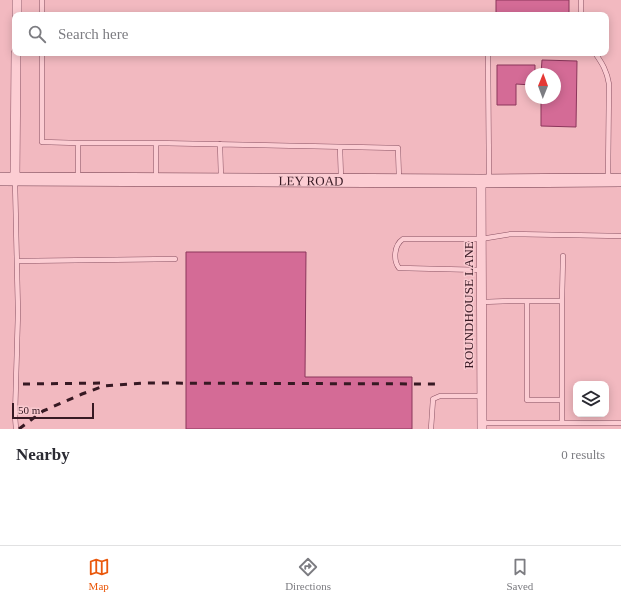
<!DOCTYPE html>
<html lang="en">
<head>
<meta charset="utf-8">
<style>
  body { margin:0; font-family:"Times New Roman",serif; background:#f2f2f3; color:#2b2b33 }
  .controls { position:absolute; right:12px; bottom:12px; display:grid; overflow:hidden; border-radius:8px; box-shadow:0 2px 10px #0003 }
  .controls button { width:36px; height:36px; display:grid; place-items:center; padding:0; border:0; border-bottom:1px solid #e1e1e2; background:#fff; color:#2b2b33; font:20px sans-serif }
  .compass { position:absolute; left:525px; top:68px; width:36px; height:36px; border-radius:50%; background:#fff; box-shadow:0 2px 10px #0003; rotate:1deg }
  .scale { position:absolute; left:12px; bottom:10px; width:82px; box-sizing:border-box; padding-left:4px; border:2px solid #371923; border-top:0; font-size:11px; line-height:14px; white-space:nowrap; color:#371923; -webkit-text-stroke:3px #f9c9cf; paint-order:stroke }
  .list { margin:0; padding:0; list-style:none }
  h2 { display:flex; justify-content:space-between; align-items:center; height:52px; margin:0; padding:0 16px; font-size:17px }
  h2 small { font-size:13px; font-weight:400; color:#7c7c81 }
  .icon { flex:none; width:22px; height:22px; fill:none; stroke:currentColor; stroke-width:2; stroke-linecap:round; stroke-linejoin:round }
  .map { position:relative; flex:none; width:621px; height:429px; overflow:hidden }
  .search { position:absolute; background:#fff; box-shadow:0 2px 10px #0003; left:12px; right:12px; top:12px; height:44px; display:flex; align-items:center; gap:10px; box-sizing:border-box; padding:0 14px; border-radius:8px; color:#7c7c81; font-size:15px }
  .sheet { height:116px; background:#fff }
  nav { display:flex; justify-content:space-around; align-items:center; box-sizing:border-box; height:56px; border-top:1px solid #e1e1e2; background:#fff; font-size:11px; color:#7c7c81 }
  nav a { display:grid; justify-items:center; gap:2px }
  nav .on { color:#ea580c }
  .map>svg:first-child { display:block }
  .building { fill:#d46b96; stroke:#8b365b }
  .lines { fill:none; stroke-linecap:round; stroke-linejoin:round }
  .service-casing { stroke:#8a5263; stroke-width:5.5 }
  .minor-casing { stroke:#8a5263; stroke-width:10 }
  .secondary-casing { stroke:#6b3647; stroke-width:14 }
  .service { stroke:#fccdd3; stroke-width:4.5 }
  .minor { stroke:#fccdd3; stroke-width:9 }
  .secondary { stroke:#fccdd3; stroke-width:13 }
  .rail { stroke:#371923; stroke-width:3; stroke-dasharray:7 7; stroke-linecap:butt }
  .labels { text-anchor:middle; stroke-width:3; stroke-linejoin:round; paint-order:stroke }
  .street-label { font-size:13px; fill:#371923; stroke:#f9c9cf }
</style>
</head>
<body>
<div class="map">
<svg width="621" height="429" viewBox="0 0 621 429">
  <rect width="100%" height="100%" fill="#f2b9c0"/>
  <path class="building" d="M 496,0 L 569,0 L 569,15 L 496,15 Z
    M 542,60 L 577,61 L 576,127 L 541,126 L 541,98 L 555,98 L 555,74 L 541,74 Z
    M 497,65 L 535,65 L 535,74 L 531,74 L 531,85 L 516,84 L 516,105 L 497,105 Z
    M 186,252 L 306,252 L 305,377 L 412,377 L 412,429 L 186,429 Z"/>
  <g class="lines">
    <defs>
      <path id="service" d="M 42,15 L 42,0
        M 581,15 L 581,0
        M 42,53 L 42,142 L 78,143
        M 488,53 L 489,179
        M 595,53 C 602,63 607,71 609,84 L 608,179
        M 156,143 L 398,148 L 399,179
        M 220,144 L 221,178
        M 340,147 L 341,179
        M 78,179 L 78,143 L 156,143 L 156,178
        M 15,181 L 18,312 L 15,416 L 16,429
        M 17,261 L 175,259
        M 481,270 L 399,268 C 393,260 394,245 403,239 L 481,239 L 511,234 L 621,236
        M 527,301 L 527,400 L 562,400
        M 562,301 L 563,256
        M 482,302 L 510,301 L 562,301 L 562,423
        M 482,423 L 621,423
        M 431,429 L 433,399 L 440,396 L 482,396"/>
      <path id="minor" d="M 17,15 L 17,0
        M 15,179 L 16,53
        M 481,181 L 482,429"/>
      <g id="secondary">
        <path id="s1" d="M 0,179 L 481,181 L 621,180"/>
      </g>
    </defs>
    <use href="#service" class="service-casing"/>
    <use href="#minor" class="minor-casing"/>
    <use href="#secondary" class="secondary-casing"/>
    <use href="#service" class="service"/>
    <use href="#minor" class="minor"/>
    <use href="#secondary" class="secondary"/>
    <path class="rail" d="M 23,384 L 106,383
      M 19,429 L 43,411 L 82,394 L 104,386 L 144,383 L 439,384"/>
  </g>
  <g class="labels">
    <g class="street-label">
      <text dy="5" stroke="none"><textPath href="#s1" startOffset="311">LEY ROAD</textPath></text>
      <text transform="translate(468 305) rotate(-90)" y="5">ROUNDHOUSE LANE</text>
    </g>
  </g>
</svg>
<div class="controls">
<button><svg class="icon" aria-label="layers" viewBox="0 0 24 24"><path d="M12 4l9 5-9 5-9-5zM3 14l9 5 9-5"/></svg></button>
</div>
<svg class="compass" viewBox="-18 -18 36 36"><path d="M0-13l5 13h-10z" fill="#e53935"/><path d="M0 13l5-13h-10z" fill="#7c7c81"/></svg>
<div class="scale">50 m</div>
<div class="search"><svg class="icon" aria-label="search" viewBox="0 0 24 24"><circle cx="10" cy="10" r="6"/><path d="M15 15l6 6"/></svg>Search here</div>
</div>
<section class="sheet">
<h2>Nearby<small>0 results</small></h2>
<ul class="list">
</ul>
</section>
<nav>
<a class="on"><svg class="icon" aria-label="map" viewBox="0 0 24 24"><path d="M3 6l6-2 6 2 6-2v14l-6 2-6-2-6 2zM9 4v14M15 6v14"/></svg>Map</a>
<a><svg class="icon" aria-label="directions" viewBox="0 0 24 24"><path d="M12 3l9 9-9 9-9-9zM9 14v-3h6M13 9l2 2-2 2"/></svg>Directions</a>
<a><svg class="icon" aria-label="saved" viewBox="0 0 24 24"><path d="M7 4h10v16l-5-4-5 4z"/></svg>Saved</a>
</nav>
</body>
</html>
